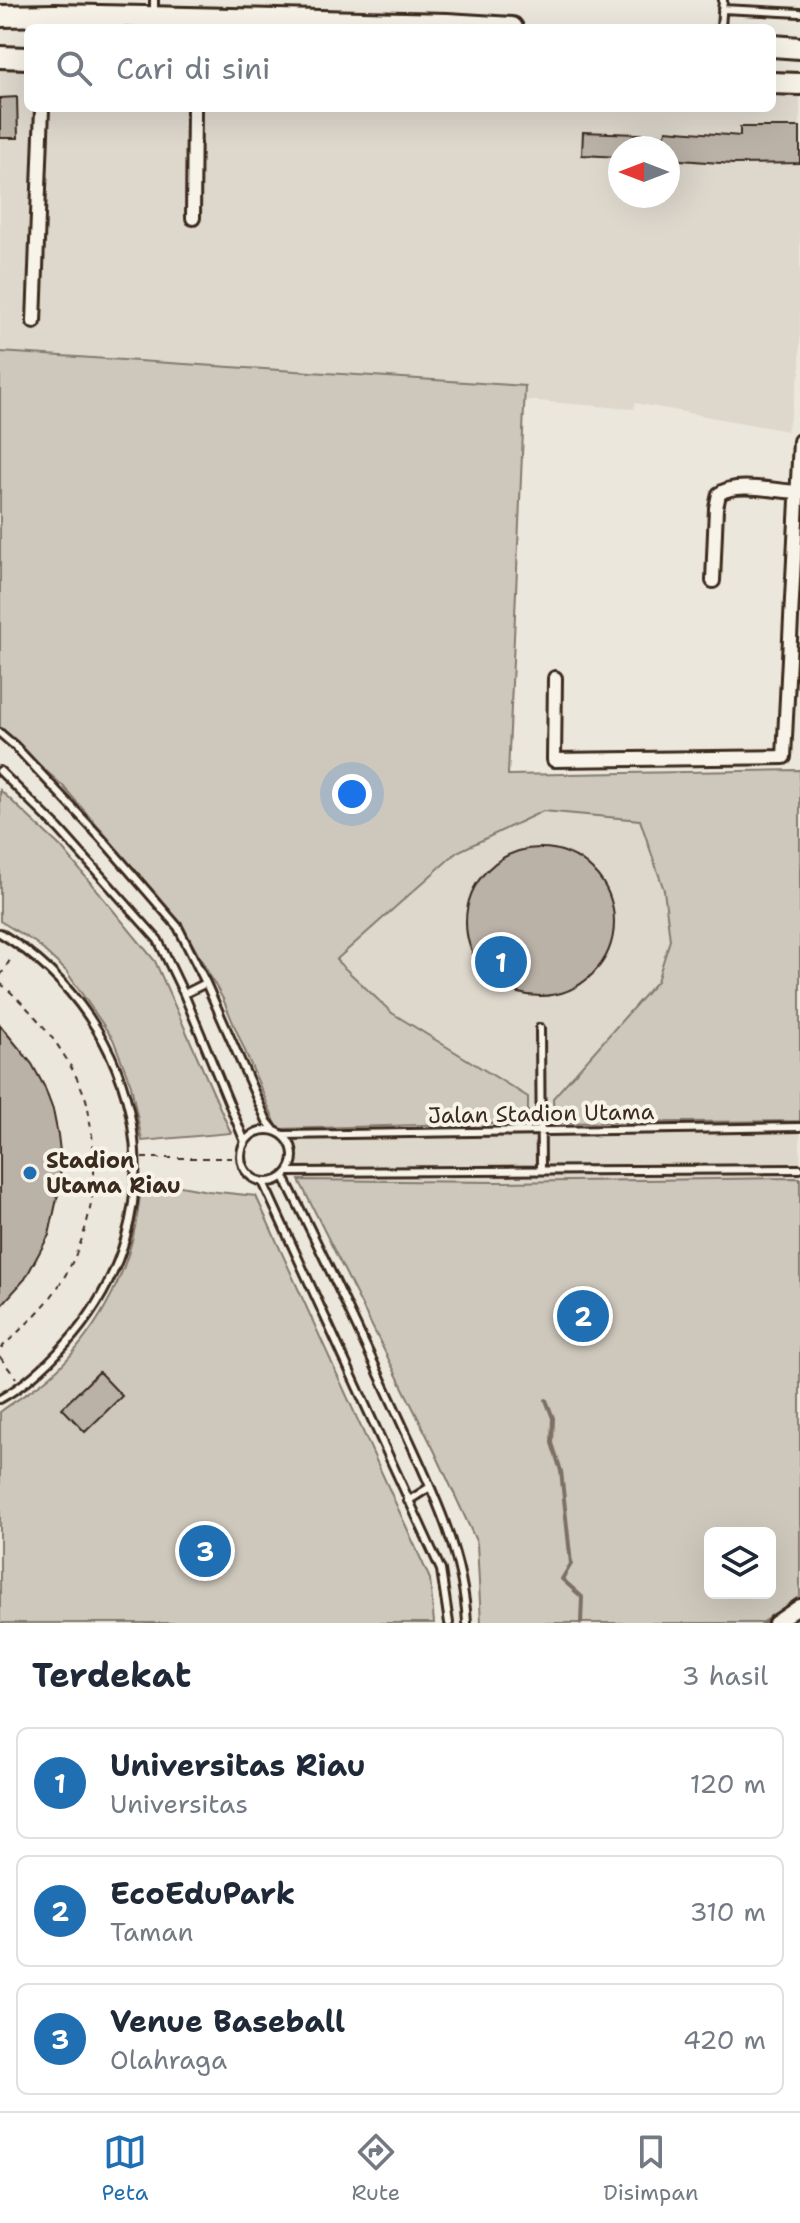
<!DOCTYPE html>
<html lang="id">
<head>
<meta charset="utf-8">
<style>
  body { margin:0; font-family:"Shantell Sans",sans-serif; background:#f6f6f7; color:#1f2937 }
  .controls { position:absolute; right:24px; bottom:24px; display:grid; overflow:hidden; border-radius:12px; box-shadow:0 8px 32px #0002 }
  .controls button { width:72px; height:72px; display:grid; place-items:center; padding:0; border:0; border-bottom:2px solid #e0e1e3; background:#fff; color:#1f2937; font:40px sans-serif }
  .compass { position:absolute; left:608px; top:136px; width:72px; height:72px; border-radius:50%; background:#fff; box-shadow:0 8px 32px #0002; rotate:270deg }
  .you { position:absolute; left:352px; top:794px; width:28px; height:28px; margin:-20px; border:6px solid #fff; border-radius:50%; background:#1a73e8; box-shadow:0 0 0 12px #1a73e833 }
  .badge { display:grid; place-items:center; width:52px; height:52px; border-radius:50%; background:#1f6fb2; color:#fff; font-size:26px; font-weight:700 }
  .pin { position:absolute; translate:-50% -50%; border:4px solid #fff; box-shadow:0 2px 8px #0006 }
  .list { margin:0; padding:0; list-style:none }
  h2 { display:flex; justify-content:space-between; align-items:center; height:104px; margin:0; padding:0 32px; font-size:34px }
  h2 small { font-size:26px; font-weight:400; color:#747a83 }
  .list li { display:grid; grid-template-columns:52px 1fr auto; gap:24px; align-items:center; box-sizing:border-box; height:112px; margin:0 16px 16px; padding:0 16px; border:2px solid #e0e1e3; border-radius:12px }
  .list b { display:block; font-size:30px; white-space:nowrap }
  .list p { margin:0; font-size:26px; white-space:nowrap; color:#747a83 }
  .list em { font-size:26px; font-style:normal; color:#747a83 }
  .icon { flex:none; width:44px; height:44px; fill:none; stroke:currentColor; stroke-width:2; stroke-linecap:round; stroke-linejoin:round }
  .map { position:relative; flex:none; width:800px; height:1623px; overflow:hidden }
  .search { position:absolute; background:#fff; box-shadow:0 8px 32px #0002; left:24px; right:24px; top:24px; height:88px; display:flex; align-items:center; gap:20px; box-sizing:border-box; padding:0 28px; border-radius:12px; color:#747a83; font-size:30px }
  .sheet { height:488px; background:#fff }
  nav { display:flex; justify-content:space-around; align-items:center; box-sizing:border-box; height:112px; border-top:2px solid #e0e1e3; background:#fff; font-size:22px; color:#747a83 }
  nav a { display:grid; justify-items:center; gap:4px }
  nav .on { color:#1f6fb2 }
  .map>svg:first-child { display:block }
  .built { fill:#ddd7cc; fill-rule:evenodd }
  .green { fill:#cec8bc; stroke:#84796d; stroke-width:2; fill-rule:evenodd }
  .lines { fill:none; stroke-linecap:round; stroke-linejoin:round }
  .stream { stroke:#7c7064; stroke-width:4 }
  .building { fill:#bab2a7; stroke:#3b2a1e; stroke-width:2 }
  .service-casing { stroke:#3b2a1e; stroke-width:12 }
  .minor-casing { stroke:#3b2a1e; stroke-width:18 }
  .primary-casing { stroke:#3b2a1e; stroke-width:26 }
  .path { stroke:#3b2a1e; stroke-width:2; stroke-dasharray:6 6; stroke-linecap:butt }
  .service { stroke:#f7f3e8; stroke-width:6 }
  .minor { stroke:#f7f3e8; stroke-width:12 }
  .primary { stroke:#f7f3e8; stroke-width:20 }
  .poi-dot { fill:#1f6fb2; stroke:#f7f3e8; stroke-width:3 }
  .labels { text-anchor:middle; stroke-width:8; stroke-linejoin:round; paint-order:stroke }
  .street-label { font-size:22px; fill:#3b2a1e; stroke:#f7f3e8 }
  .poi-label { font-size:22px; font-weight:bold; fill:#3b2a1e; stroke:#f7f3e8; text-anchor:start }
</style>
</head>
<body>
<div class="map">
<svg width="800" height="1623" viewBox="0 0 800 1623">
  <rect width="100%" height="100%" fill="#ece7dc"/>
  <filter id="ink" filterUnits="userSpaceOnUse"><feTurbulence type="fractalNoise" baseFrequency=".0125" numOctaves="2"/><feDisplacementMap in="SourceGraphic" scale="16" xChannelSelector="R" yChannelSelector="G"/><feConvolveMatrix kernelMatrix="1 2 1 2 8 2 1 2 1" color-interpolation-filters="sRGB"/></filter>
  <g filter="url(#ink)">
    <path class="built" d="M 0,64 L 28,65 L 28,108 L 772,108 L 772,94 L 800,95 L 800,371 L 787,431 L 635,403 L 634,409 L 524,400 L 508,775 L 800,770 L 800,1623 L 481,1623 L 477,1543 L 434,1450 L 299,1180 L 223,999 L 181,924 L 63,786 L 0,730 ZM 620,148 L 668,148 L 668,196 L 620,196 ZM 710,1533 L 770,1533 L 770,1593 L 710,1593 Z"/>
    <path class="green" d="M 0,352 L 525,386 L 508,775 L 800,770 L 800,1121 L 554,1123 L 553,1098 L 657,981 L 670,940 L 664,890 L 640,820 L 543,811 L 457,852 L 336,960 L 392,1013 L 528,1097 L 528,1122 L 278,1129 L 223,999 L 181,924 L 63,786 L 0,730 Z
      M 0,790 L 61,847 L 155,961 L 231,1133 L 142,1141 L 131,1085 L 113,1039 L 66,971 L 36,943 L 0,921 Z
      M 800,1178 L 800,1623 L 481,1623 L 477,1543 L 434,1450 L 299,1180 L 493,1182 ZM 710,1533 L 770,1533 L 770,1593 L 710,1593 Z
      M 142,1179 L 208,1191 L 256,1196 L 430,1579 L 434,1623 L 0,1623 L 0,1412 C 16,1400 35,1389 50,1376 C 94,1337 126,1279 136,1222 C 139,1208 140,1193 142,1179 Z"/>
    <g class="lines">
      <path class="stream" d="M 546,1400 L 553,1418 L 552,1443 L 561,1471 L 571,1564 L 562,1579 L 582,1597 L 581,1623
        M 763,1623 L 785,1610"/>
    </g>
    <path class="building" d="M 17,97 L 18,138 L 0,138 L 0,98 Z
      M 740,127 L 800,127 L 800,163 L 733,164 L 668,159 L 668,148 L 620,148 L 620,157 L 582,155 L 583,132 L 665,135 L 666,130 L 740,136 Z
      M466 922a74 74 0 1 1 148 0a74 74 0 1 1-148 0Z
      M 0,1025 L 32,1064 L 44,1086 L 53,1110 L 58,1135 L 61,1160 L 60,1185 L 49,1235 L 25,1279 L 0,1307 Z
      M 99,1372 L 122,1396 L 85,1432 L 62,1408 Z"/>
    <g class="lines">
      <defs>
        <path id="service" d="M 154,0 L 154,15
          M 722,9 L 800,13
          M 721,28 L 723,0
          M 0,733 L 15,746 L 101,838 L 178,927 L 206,983 L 267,1121 L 275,1131
          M 0,771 L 59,829 L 158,940 L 184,994 L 245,1142
          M 0,933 C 147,1022 183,1216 65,1345 C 46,1366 25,1385 0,1399
          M 184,994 L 206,983
          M 540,1028 L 541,1170
          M241 1156a26 26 0 1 1 52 0a26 26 0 1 1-52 0Z
          M 283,1135 L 800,1127
          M 289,1172 L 800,1169
          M 284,1177 C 323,1253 359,1331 395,1409 C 426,1478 463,1546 467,1623
          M 263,1182 L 441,1570 L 449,1623
          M 408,1501 L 430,1487"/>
        <path id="minor" d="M 193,218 L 194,108
          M 34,322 L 42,108
          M 713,581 L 716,508 L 719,494 C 735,481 775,491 796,492
          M 555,678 L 554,760 L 784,757 L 800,441
          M 775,1623 L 800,1606"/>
        <path id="primary" d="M 0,16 L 55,15 L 447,24 L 512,28
          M 772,46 L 800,48
          M 0,57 L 28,58
          M 772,83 L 800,84"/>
      </defs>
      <use href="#service" class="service-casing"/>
      <use href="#minor" class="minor-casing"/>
      <use href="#primary" class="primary-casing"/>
      <path class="path" d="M 0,976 L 12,957
        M 0,983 C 36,1013 66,1050 84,1094 C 88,1103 89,1114 90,1123 C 101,1179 90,1239 58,1287 C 43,1310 20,1330 0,1349
        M 142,1158 L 241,1158
        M 95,1159 L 124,1158
        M 0,1357 L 16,1378"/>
      <use href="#service" class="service"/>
      <use href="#minor" class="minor"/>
      <use href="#primary" class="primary"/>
    </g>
  </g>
  <circle class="poi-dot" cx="30" cy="1173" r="8"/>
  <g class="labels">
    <g class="street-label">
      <text transform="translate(541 1113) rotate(-1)" y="8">Jalan Stadion Utama</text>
    </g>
    <g class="poi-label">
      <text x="46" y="1168">Stadion<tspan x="46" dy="25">Utama Riau</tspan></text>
    </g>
  </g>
</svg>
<div class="controls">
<button><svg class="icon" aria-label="layers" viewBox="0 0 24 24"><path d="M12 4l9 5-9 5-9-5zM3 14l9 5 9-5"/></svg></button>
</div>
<svg class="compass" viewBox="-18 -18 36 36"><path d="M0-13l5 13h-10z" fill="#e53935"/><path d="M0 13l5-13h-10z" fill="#747a83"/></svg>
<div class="you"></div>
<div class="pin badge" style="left:501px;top:962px">1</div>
<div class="pin badge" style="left:583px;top:1316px">2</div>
<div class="pin badge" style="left:205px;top:1551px">3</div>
<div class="search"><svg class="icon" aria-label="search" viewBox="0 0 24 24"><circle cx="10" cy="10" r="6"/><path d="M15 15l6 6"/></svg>Cari di sini</div>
</div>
<section class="sheet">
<h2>Terdekat<small>3 hasil</small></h2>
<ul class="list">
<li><span class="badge">1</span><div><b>Universitas Riau</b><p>Universitas</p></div><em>120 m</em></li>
<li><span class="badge">2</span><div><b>EcoEduPark</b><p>Taman</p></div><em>310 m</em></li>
<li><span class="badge">3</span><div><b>Venue Baseball</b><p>Olahraga</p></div><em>420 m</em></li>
</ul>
</section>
<nav>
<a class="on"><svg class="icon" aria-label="map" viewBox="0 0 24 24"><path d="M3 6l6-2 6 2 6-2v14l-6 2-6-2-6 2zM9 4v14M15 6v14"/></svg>Peta</a>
<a><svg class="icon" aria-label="directions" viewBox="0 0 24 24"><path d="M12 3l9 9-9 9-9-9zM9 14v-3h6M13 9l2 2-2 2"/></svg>Rute</a>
<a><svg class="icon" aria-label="saved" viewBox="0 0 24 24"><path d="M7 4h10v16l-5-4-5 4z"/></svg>Disimpan</a>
</nav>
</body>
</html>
